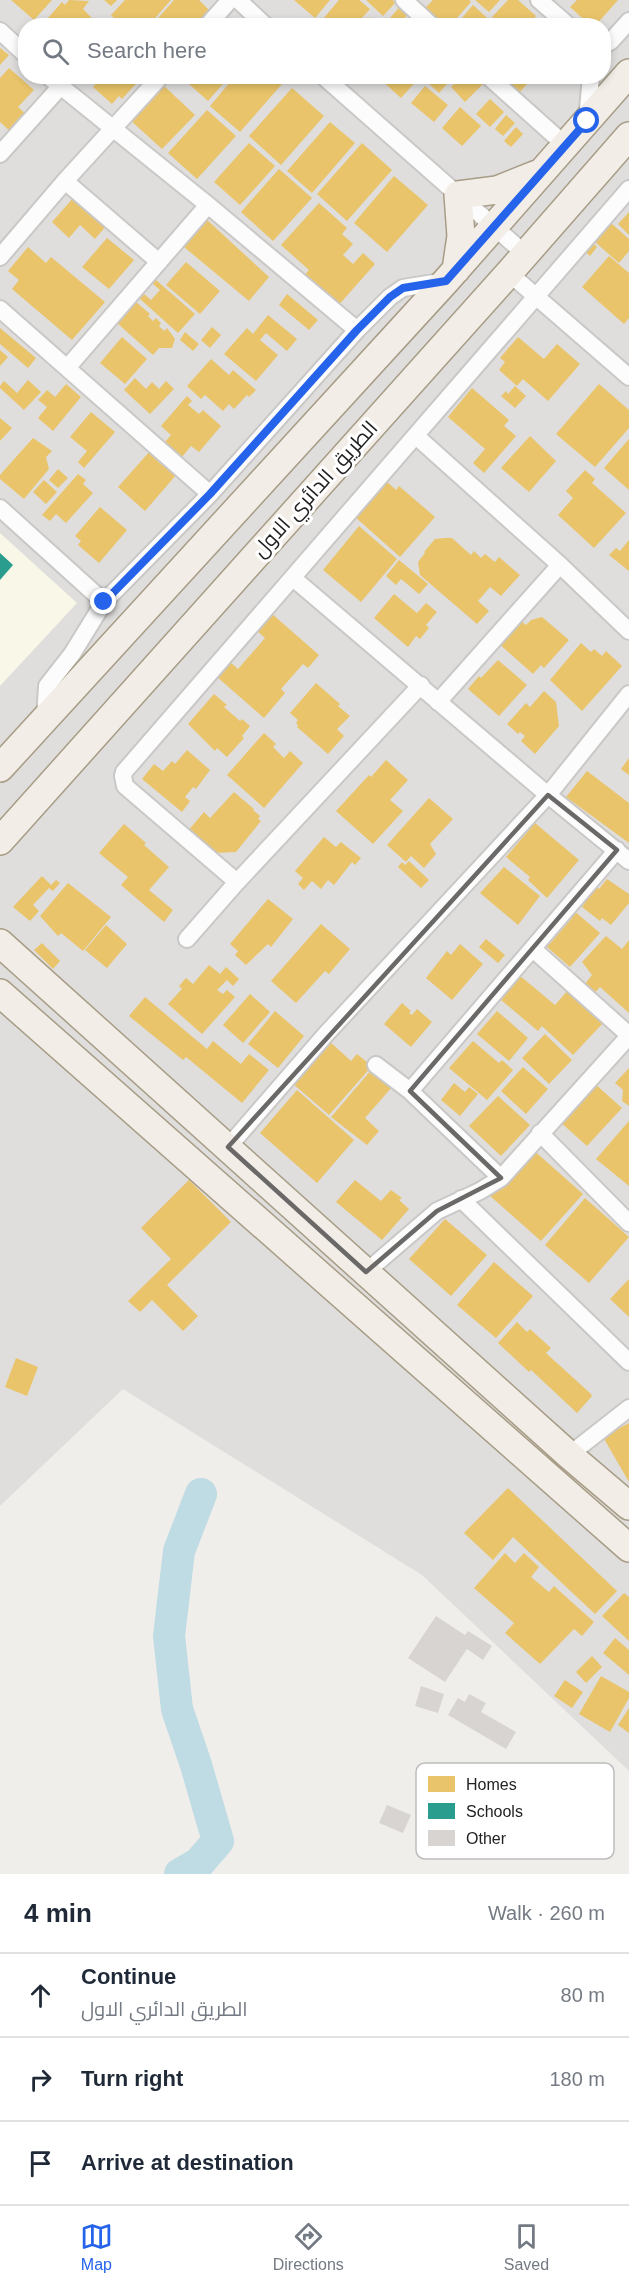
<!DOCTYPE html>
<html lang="en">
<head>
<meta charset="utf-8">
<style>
  body { margin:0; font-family:Helvetica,Cairo,sans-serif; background:#f6f6f7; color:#1f2937 }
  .stop { position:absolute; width:18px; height:18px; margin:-14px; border:4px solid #2563eb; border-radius:50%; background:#fff }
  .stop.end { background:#2563eb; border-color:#fff; box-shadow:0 2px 6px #0008 }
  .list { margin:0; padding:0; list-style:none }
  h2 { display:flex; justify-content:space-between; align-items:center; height:78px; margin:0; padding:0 24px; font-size:26px }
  h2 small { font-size:20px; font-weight:400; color:#747a83 }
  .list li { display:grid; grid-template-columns:39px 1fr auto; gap:18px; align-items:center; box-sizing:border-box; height:84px; padding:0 24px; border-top:2px solid #e0e1e3 }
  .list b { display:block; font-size:22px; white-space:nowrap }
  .list p { margin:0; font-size:20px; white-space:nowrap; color:#747a83 }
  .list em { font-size:20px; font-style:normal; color:#747a83 }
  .icon { flex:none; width:33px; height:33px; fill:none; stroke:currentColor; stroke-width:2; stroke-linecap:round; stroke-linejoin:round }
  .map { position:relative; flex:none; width:629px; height:1874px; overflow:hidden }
  .search { position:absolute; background:#fff; box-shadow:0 3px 9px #0003; left:18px; right:18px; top:18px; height:66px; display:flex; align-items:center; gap:15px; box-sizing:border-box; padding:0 21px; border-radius:24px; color:#747a83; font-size:22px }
  .sheet { height:330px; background:#fff }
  nav { display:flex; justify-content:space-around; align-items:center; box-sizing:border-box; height:84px; border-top:2px solid #e0e1e3; background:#fff; font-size:16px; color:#747a83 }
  nav a { display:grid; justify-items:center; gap:3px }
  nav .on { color:#2563eb }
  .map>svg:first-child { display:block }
  .residential { fill:#dfdedc; fill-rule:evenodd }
  .education { fill:#f8f7e8 }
  .homes { fill:#e9c46a }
  .schools { fill:#2a9d8f }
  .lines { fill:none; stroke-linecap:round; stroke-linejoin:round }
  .river { stroke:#bfdbe3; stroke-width:32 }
  .building { fill:#d7d4d2 }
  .minor-casing { stroke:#c9c8c7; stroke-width:20 }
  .primary-casing { stroke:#a79c86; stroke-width:30 }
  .minor { stroke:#fdfcfc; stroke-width:16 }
  .primary { stroke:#f3ede7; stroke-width:27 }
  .route { stroke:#2563eb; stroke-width:8 }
  .marked { fill:none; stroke:#6a6968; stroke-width:4.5; stroke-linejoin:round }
  .labels { text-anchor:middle; stroke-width:6; stroke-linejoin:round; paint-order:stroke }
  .street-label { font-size:21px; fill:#222; stroke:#fff }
  .key { fill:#fff; stroke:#bdbdbd; stroke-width:1.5 }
  .key-label { font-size:16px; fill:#222 }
</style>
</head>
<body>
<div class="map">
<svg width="629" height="1874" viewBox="0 0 629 1874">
  <rect width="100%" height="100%" fill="#f0eeeb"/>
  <path class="residential" d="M 0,0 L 629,0 L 629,1771 L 422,1575 L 123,1389 L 0,1506 ZM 26,26 L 604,26 L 604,76 L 26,76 Z"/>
  <path class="education" d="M 0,533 L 77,603 L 0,686 Z"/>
  <path class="homes" d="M 11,0 L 52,0 L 34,20 Z
    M 69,0 L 89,1 L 83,9 L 95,21 L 91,26 L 41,26 L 62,2 L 65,5 Z
    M 104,0 L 117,0 L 111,6 Z
    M 125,0 L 171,0 L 148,26 L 122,26 L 111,15 Z
    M 174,0 L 199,0 L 210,11 L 196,26 L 151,26 Z
    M 294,0 L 330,0 L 315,18 Z
    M 339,0 L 359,0 L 370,9 L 355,26 L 330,26 L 323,19 Z
    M 366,0 L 393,0 L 395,3 L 383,16 Z
    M 433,0 L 469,0 L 471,2 L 450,26 L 442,26 L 424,9 Z
    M 475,0 L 500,0 L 489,12 Z
    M 508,0 L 518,0 L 536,16 L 528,26 L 501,26 L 492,17 Z
    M 577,0 L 618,0 L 595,26 L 591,26 L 570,7 Z
    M 401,5 L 409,13 L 398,26 L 387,26 L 385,24 Z
    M 473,5 L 496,26 L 455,26 Z
    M 368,17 L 378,26 L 361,26 Z
    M 0,48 L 9,55 L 0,65 Z
    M 9,68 L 34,90 L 18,107 L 27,115 L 12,133 L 0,122 L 0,78 Z
    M 102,76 L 143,76 L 122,99 L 119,96 L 112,104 L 93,87 Z
    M 180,76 L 230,76 L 208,101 Z
    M 235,76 L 289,76 L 240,132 L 210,106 Z
    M 382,76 L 418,76 L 419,78 L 401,98 L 380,79 Z
    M 432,76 L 454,76 L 439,93 L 427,82 Z
    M 462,76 L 478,76 L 484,83 L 465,102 L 451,87 Z
    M 501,76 L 534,76 L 519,93 Z
    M 162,84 L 195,115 L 162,149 L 129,119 Z
    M 425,86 L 448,105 L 434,122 L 411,103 Z
    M 292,88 L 324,116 L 281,165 L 249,136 Z
    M 490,99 L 504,112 L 490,127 L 476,114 Z
    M 460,107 L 481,126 L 462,146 L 442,128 Z
    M 207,110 L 236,136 L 197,179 L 168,153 Z
    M 506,115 L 515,123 L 503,136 L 495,129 Z
    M 330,122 L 355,143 L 312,193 L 287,171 Z
    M 516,127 L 523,134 L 511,147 L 504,141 Z
    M 249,143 L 275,166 L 240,205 L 214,182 Z
    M 362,143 L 392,170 L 347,221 L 317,194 Z
    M 279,169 L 312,198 L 273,241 L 241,212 Z
    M 394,176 L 428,205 L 387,252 L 354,223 Z
    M 74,197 L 107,225 L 95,239 L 80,225 L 69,238 L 52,222 Z
    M 319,203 L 347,228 L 342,234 L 353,244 L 343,255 L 353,264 L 363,253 L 375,264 L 337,307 L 303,277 L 309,270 L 281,245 Z
    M 629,212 L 629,235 L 618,224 Z
    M 206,219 L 269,277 L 249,301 L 184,247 Z
    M 611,223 L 629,239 L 629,251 L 619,263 L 595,242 Z
    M 107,238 L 134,260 L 109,289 L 82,267 Z
    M 591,241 L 597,247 L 590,256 L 583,250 Z
    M 28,247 L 46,263 L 51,257 L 105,302 L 72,340 L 12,289 L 19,280 L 8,271 Z
    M 609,256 L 629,273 L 629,318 L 624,324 L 582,287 Z
    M 186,262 L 220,291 L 200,314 L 166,285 Z
    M 156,280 L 195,314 L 178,333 L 140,299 L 144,294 L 151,300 L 160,290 L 153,284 Z
    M 287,294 L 318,320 L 309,330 L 279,305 Z
    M 136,302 L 150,314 L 148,316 L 153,321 L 156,318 L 161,323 L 159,326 L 164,331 L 167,328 L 175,339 L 172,348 L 159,348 L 153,355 L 117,323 Z
    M 268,315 L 297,339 L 287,351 L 266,333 L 260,340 L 278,355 L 256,381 L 224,354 L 247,328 L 253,334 Z
    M 212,327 L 221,335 L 210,348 L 201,340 Z
    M 0,328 L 36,358 L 28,368 L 0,344 Z
    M 185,332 L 199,344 L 193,351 L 180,340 Z
    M 122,337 L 147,359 L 125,384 L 100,363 Z
    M 518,337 L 544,359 L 557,344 L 580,364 L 548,401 L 523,379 L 517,386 L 499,370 L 505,362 L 500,358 Z
    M 0,350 L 8,357 L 0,366 Z
    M 211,359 L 229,375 L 233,370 L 256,390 L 249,397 L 247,395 L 234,409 L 229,404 L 223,411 L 205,395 L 201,399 L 187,386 Z
    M 135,378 L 146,389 L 152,382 L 159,389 L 166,381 L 174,389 L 150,414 L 124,390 Z
    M 28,380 L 41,392 L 24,410 L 0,388 L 0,386 L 4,381 L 17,393 Z
    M 66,384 L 81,397 L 53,431 L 38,418 L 47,407 L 38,400 L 47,390 L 55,397 Z
    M 599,384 L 629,410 L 629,428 L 595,467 L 556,434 Z
    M 515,386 L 526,396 L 515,408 L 501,396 L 506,391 L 508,394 Z
    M 472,388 L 509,420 L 504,426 L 516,436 L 484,473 L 473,463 L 485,449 L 448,417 Z
    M 187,396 L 192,401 L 188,405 L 199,414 L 203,410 L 221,426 L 199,452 L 191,446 L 182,457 L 165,442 L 171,435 L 161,426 Z
    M 91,412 L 115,432 L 84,468 L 78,462 L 87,451 L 70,437 Z
    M 0,418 L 12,428 L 0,441 Z
    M 530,436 L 556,461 L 529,492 L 501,468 Z
    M 33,438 L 52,451 L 46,457 L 49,469 L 24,499 L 0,479 L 0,475 Z
    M 629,439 L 629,490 L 604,468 Z
    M 150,451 L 160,459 L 158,462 L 177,474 L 145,511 L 118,487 Z
    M 58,469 L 68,478 L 58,488 L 49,480 Z
    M 585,470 L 595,479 L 592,483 L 626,513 L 594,548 L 558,515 L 573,498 L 566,491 Z
    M 78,474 L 86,480 L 83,484 L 93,493 L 66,523 L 56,514 L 50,521 L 42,515 Z
    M 44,480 L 57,492 L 46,504 L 33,492 Z
    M 385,480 L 396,490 L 399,486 L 435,517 L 400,557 L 354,516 Z
    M 100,507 L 127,530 L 99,563 L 78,545 L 81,541 L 75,536 Z
    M 359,526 L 397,559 L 361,602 L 323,570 Z
    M 445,538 L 452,538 L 471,555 L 474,551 L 481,558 L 485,554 L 495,562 L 499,557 L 520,575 L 501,596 L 490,587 L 478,601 L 489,611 L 477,624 L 420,575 L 418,562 L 425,553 L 424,552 L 435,539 Z
    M 629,540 L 629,571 L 609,555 L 616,548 L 620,551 Z
    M 399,560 L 428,584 L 419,594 L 401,579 L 396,585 L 386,576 Z
    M 394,594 L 417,613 L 426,603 L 437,612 L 426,625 L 429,628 L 420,639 L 416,636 L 408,647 L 374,618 Z
    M 271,613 L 319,655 L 308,668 L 303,664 L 281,689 L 285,693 L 264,718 L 216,676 L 229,661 L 238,669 L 265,638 L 256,630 Z
    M 542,617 L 569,640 L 544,668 L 541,665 L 533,674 L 496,641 L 519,619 L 526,625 L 531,620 Z
    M 581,643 L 591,652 L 594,649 L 602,656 L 606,651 L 622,666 L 582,711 L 550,680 Z
    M 498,660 L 527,685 L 499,716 L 468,689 L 479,676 L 481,678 Z
    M 316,683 L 340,704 L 338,706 L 350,716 L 337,729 L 344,736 L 328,754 L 297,727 L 298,725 L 296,723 L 298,720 L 290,713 Z
    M 544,691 L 556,702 L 559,726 L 535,754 L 521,741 L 525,736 L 520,732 L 518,734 L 507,724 L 526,703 L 530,707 Z
    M 214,694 L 227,705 L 224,707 L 240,721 L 242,719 L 250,726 L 242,736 L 244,738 L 227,757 L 217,748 L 215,751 L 188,724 Z
    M 264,733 L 276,744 L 273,747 L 284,758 L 290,751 L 303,763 L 264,808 L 227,775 Z
    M 187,750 L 210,770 L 196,789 L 193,787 L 185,797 L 190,801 L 182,812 L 142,779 L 154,764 L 163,771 L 172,761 L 175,764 Z
    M 629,758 L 629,775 L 621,769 Z
    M 386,760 L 408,780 L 390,800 L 403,811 L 373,844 L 336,811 L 369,775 L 371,777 Z
    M 587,771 L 629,803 L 629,843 L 566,797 Z
    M 234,792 L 254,809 L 253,810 L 260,816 L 258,819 L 261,821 L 236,852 L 214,853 L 187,832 L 204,812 L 210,818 Z
    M 429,798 L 453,819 L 430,844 L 436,854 L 424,868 L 411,856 L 406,862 L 387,845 Z
    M 535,823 L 579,860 L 547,898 L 528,880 L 530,877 L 506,857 Z
    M 124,824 L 146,843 L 144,845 L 169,867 L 149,890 L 173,910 L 164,922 L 121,885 L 128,877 L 99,853 Z
    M 324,837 L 336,847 L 341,842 L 361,858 L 355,865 L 352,862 L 334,885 L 328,880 L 321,889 L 312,881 L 304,890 L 298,884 L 303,878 L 295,871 Z
    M 409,861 L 429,880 L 421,888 L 398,867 L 402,862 L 405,865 Z
    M 504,867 L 540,896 L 518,925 L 480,893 Z
    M 42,876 L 51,885 L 56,880 L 60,883 L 53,891 L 49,888 L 33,905 L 39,911 L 30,921 L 13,907 Z
    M 607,879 L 629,894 L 629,903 L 611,925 L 602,918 L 600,921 L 582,907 L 596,886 L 599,889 Z
    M 68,883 L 111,917 L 83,951 L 61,933 L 58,936 L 40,916 Z
    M 268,899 L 293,919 L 271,947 L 268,944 L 246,965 L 235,955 L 238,951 L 230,944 Z
    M 573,910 L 600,933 L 570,967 L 547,947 L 572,918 L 569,915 Z
    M 321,924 L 350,949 L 329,974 L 325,971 L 296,1003 L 271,981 Z
    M 106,925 L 127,944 L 107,968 L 85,950 Z
    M 606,936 L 622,949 L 629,940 L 629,1013 L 600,987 L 592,996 L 582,988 L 592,975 L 582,962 Z
    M 486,939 L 505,955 L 498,963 L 479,947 Z
    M 42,943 L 60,961 L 53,969 L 34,950 Z
    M 460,944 L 483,964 L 452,1000 L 426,978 L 447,951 L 451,955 Z
    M 209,965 L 220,974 L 226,967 L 239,979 L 233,986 L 227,980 L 217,990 L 223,994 L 227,990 L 235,997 L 202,1034 L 168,1004 L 182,989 L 179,986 L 186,978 L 193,984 Z
    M 519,975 L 555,1005 L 569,989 L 604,1022 L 573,1055 L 542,1026 L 538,1031 L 501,1000 L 506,994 L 504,993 Z
    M 250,994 L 270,1012 L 243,1043 L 223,1025 Z
    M 145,997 L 207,1049 L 213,1041 L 241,1064 L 249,1054 L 269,1070 L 242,1103 L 186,1057 L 183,1060 L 129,1016 Z
    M 402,1003 L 411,1011 L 409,1013 L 412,1015 L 417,1009 L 432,1022 L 411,1047 L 384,1024 Z
    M 275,1011 L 304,1036 L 278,1068 L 248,1044 Z
    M 497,1011 L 528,1038 L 509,1061 L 477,1034 Z
    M 545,1034 L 572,1060 L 549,1084 L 522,1058 Z
    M 329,1041 L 351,1061 L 357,1054 L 372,1066 L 329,1115 L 292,1083 Z
    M 473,1041 L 499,1063 L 502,1060 L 513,1070 L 487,1100 L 449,1068 Z
    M 523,1067 L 548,1089 L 526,1114 L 501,1091 Z
    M 629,1068 L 629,1106 L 622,1101 L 623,1090 L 615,1083 Z
    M 372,1069 L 392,1087 L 365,1118 L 379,1131 L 367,1145 L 331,1117 Z
    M 454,1083 L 465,1092 L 469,1087 L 478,1094 L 460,1116 L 441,1100 Z
    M 594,1083 L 622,1108 L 587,1146 L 559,1121 Z
    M 297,1090 L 354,1140 L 317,1183 L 260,1133 Z
    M 498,1096 L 530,1125 L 501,1156 L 469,1126 Z
    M 629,1121 L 629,1186 L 596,1159 Z
    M 531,1148 L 583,1194 L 541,1241 L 489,1195 Z
    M 189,1180 L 231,1222 L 167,1285 L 198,1316 L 183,1331 L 152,1300 L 140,1312 L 128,1301 L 171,1259 L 141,1228 Z
    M 355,1180 L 381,1201 L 391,1190 L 402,1198 L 399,1200 L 409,1209 L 382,1240 L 336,1202 Z
    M 585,1198 L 629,1237 L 589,1283 L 545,1245 Z
    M 445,1219 L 487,1255 L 451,1296 L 409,1259 Z
    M 494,1262 L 533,1296 L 496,1338 L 457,1305 Z
    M 629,1279 L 629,1317 L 610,1299 Z
    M 517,1322 L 527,1332 L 530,1329 L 551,1348 L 546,1353 L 591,1394 L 592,1396 L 577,1413 L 531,1370 L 529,1372 L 498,1343 Z
    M 16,1358 L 38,1367 L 27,1396 L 5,1387 Z
    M 629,1423 L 629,1482 L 603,1437 Z
    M 508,1488 L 617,1591 L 595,1614 L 513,1537 L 493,1560 L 464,1533 Z
    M 505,1553 L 515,1563 L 524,1553 L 539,1567 L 531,1577 L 549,1592 L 554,1586 L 594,1622 L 582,1636 L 574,1629 L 540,1664 L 505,1633 L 514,1623 L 474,1588 Z
    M 624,1593 L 629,1597 L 629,1641 L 602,1616 Z
    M 615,1638 L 629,1650 L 629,1675 L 603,1653 Z
    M 592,1656 L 602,1667 L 586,1683 L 576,1672 Z
    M 601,1676 L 629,1692 L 629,1698 L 610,1732 L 579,1714 Z
    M 565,1680 L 583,1692 L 572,1708 L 554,1696 Z
    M 629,1708 L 629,1733 L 618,1725 Z"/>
  <path class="schools" d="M 0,553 L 13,565 L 0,580 Z"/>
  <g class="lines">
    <path class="river" d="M 180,1874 L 199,1863 L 218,1841 L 196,1765 L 177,1709 L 169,1636 L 179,1551 L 201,1494"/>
  </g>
  <path class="building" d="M 436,1616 L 465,1635 L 468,1631 L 492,1646 L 483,1660 L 467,1649 L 445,1682 L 408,1658 Z
    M 421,1686 L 444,1694 L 438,1713 L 415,1706 Z
    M 469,1694 L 486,1703 L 481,1712 L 516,1732 L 506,1749 L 448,1715 L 458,1698 L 465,1702 Z
    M 387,1805 L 411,1815 L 403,1833 L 379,1823 Z"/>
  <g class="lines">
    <defs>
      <path id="minor" d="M 238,0 L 266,26
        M 404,0 L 432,26
        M 539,0 L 569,26
        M 207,26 L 230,0
        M 0,31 L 26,55
        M 604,45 L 611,41 L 629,21
        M 48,76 L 208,205 L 357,330
        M 323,76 L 525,254
        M 488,76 L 565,145
        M 587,120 L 591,76
        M 0,154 L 60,87
        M 65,181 L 159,262
        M 0,257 L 65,181 L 161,76
        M 509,273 L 629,377
        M 0,309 L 210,494
        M 67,368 L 208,205
        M 416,436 L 560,565 L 629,631
        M 0,508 L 104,602
        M 293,578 L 548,795 L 629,861
        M 438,702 L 560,565
        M 45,718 L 47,686 L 72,654 L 104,602 L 210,494 L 357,330 L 390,297 L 403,288 L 446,281
        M 237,882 L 125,786 L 123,776 L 124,772 L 629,189
        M 187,939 L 237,882 L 421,685
        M 533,949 L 629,1035
        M 376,1065 L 410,1091 L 617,850
        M 410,1091 L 501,1178
        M 540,1133 L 629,1223
        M 228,1147 L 326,1034 L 548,795 L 629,694
        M 461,1199 L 629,1362
        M 366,1272 L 437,1211 L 480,1191 L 501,1178 L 629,1036
        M 569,1455 L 629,1408"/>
      <path id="primary" d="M 456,270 L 461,236 L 458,195 L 497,190 L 537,174
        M 0,768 L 446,281 L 629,73
        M 0,841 L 509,273 L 629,136
        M 0,943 L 569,1455 L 629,1506
        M 0,993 L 629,1548"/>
    </defs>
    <use href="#minor" class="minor-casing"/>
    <use href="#primary" class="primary-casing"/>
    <use href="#minor" class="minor"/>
    <use href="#primary" class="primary"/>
  </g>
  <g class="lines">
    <path class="route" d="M 104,602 L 210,494 L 357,330 L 390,297 L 403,288 L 446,281 L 587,121"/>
  </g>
  <path class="marked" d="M 548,795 L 617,850 L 410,1091 L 501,1178 L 437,1211 L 366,1272 L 228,1147 Z"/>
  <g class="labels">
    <g class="street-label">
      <text transform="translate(315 489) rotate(-48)" y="7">الطريق الدائري الاول</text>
    </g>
  </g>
  <rect x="416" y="1763" width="198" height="96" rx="9" class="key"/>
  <rect x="428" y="1776" width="27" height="16" fill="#e9c46a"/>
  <rect x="428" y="1803" width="27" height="16" fill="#2a9d8f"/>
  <rect x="428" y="1830" width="27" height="16" fill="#d7d4d2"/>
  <g class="key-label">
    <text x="466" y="1790">Homes</text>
    <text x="466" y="1817">Schools</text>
    <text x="466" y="1844">Other</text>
  </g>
</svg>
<div class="stop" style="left:587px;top:121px"></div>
<div class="stop end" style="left:104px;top:602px"></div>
<div class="search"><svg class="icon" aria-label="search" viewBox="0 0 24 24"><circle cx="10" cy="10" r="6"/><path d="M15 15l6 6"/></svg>Search here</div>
</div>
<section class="sheet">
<h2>4 min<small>Walk · 260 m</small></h2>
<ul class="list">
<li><svg class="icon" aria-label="ahead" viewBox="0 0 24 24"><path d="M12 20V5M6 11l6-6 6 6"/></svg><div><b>Continue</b><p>الطريق الدائري الاول</p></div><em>80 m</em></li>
<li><svg class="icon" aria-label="right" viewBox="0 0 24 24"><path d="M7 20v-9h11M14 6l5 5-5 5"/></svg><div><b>Turn right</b></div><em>180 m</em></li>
<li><svg class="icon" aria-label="arrive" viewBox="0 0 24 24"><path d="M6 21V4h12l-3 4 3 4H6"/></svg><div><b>Arrive at destination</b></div></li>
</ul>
</section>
<nav>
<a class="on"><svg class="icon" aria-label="map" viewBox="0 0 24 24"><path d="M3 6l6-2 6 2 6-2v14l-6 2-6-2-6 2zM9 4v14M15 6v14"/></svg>Map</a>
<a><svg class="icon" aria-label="directions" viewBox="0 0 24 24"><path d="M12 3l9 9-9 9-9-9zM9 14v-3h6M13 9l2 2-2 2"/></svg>Directions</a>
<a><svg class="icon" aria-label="saved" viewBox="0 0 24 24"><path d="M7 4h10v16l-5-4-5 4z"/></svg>Saved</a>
</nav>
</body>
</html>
